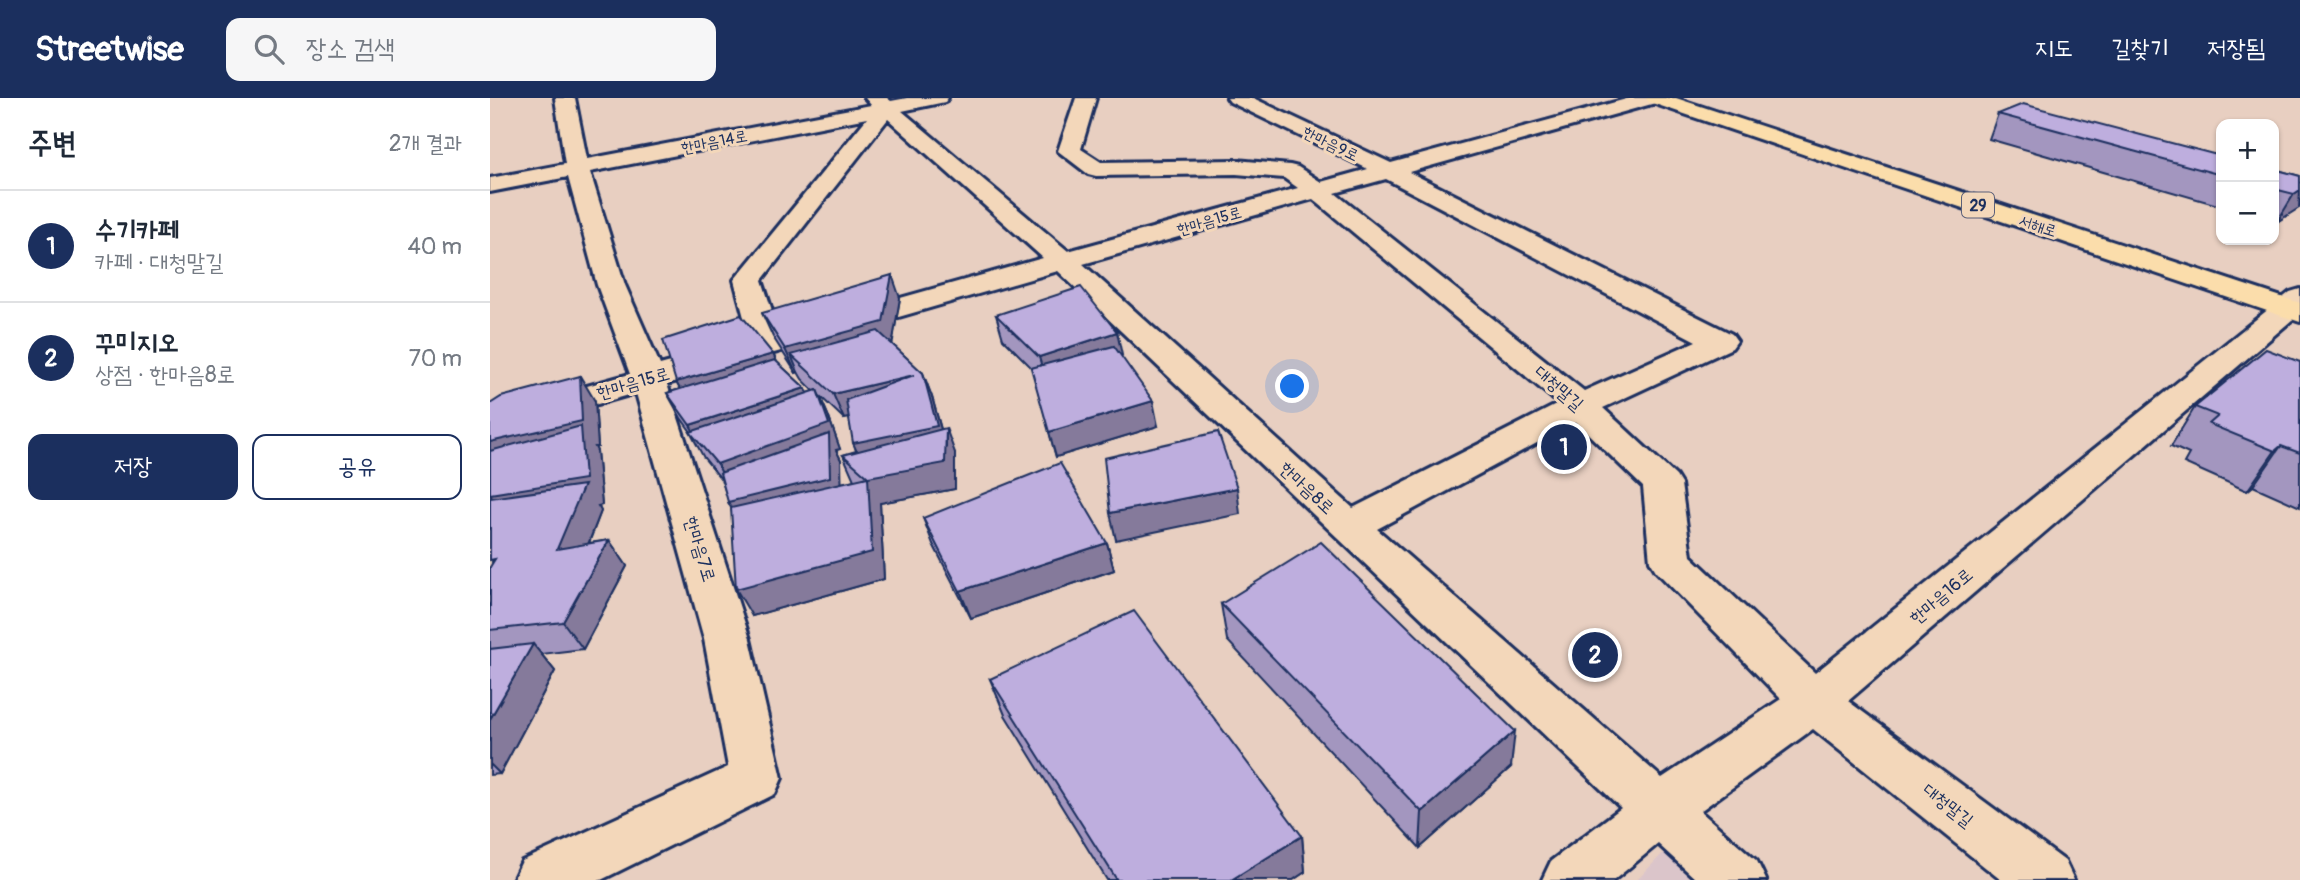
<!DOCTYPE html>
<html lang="ko">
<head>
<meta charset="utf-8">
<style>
  body { margin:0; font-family:Pangolin,"Poor Story",sans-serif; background:#f6f6f7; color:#1f2937 }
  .controls { position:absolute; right:21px; top:21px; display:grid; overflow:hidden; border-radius:14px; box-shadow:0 2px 5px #0004 }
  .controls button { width:63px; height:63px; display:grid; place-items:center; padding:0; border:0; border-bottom:2px solid #e0e1e3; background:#fff; color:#1f2937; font:35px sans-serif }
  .you { position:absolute; left:803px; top:289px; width:24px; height:24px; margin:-18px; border:5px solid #fff; border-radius:50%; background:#1a73e8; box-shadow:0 0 0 10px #1a73e833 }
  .badge { display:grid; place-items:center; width:46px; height:46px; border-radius:50%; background:#1b2f5e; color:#fff; font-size:23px; font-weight:700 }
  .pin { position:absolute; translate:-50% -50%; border:4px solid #fff; box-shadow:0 2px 7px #0006 }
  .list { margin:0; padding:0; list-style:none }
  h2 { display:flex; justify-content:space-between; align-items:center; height:91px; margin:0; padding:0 28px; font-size:30px }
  h2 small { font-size:23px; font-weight:400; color:#747a83 }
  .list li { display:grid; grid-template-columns:46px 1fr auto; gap:21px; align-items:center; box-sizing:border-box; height:112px; padding:0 28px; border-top:2px solid #e0e1e3 }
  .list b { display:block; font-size:26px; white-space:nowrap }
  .list p { margin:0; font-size:23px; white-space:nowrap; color:#747a83 }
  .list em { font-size:23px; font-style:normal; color:#747a83 }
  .actions { display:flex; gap:14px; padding:21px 28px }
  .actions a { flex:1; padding:16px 0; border:2px solid #1b2f5e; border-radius:14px; text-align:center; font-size:24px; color:#1b2f5e }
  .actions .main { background:#1b2f5e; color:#fff }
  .icon { flex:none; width:38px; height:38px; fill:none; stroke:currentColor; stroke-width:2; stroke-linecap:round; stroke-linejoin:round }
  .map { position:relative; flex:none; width:1810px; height:782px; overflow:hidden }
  header { display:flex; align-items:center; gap:42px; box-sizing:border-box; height:98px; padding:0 35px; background:#1b2f5e; color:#fff }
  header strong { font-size:33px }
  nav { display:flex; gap:38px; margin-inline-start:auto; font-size:24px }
  .search { width:490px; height:63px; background:#f6f6f7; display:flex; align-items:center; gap:18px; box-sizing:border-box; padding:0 24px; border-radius:14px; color:#747a83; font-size:26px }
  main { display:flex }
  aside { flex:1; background:#fff }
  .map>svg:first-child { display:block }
  .built { fill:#dbc5ca }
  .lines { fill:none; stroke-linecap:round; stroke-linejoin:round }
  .minor-casing { stroke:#1b2f5e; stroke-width:6 }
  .major-casing { stroke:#1b2f5e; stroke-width:6 }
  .minor { fill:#f3d7ba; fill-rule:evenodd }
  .major { fill:#fbddab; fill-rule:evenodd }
  .wall { fill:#a396bf; stroke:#1b2f5e; stroke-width:2; fill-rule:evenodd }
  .shaded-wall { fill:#857a9b; stroke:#1b2f5e; stroke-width:2 }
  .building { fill:#beaede; stroke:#1b2f5e; stroke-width:2 }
  .labels { text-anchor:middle; stroke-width:6; stroke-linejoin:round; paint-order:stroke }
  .far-street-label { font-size:16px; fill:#1b2f5e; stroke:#f3d7ba }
  .shield { fill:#f3d7ba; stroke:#5c617a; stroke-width:2 }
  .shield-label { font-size:16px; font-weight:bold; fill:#1b2f5e }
  .street-label { font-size:18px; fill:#1b2f5e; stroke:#f3d7ba }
</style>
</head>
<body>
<header>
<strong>Streetwise</strong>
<div class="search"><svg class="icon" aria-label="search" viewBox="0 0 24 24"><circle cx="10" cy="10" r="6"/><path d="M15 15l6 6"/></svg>장소 검색</div>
<nav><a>지도</a><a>길찾기</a><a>저장됨</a></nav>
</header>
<main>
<aside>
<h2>주변<small>2개 결과</small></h2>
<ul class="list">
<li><span class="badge">1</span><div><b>수기카페</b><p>카페 · 대청말길</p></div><em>40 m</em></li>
<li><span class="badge">2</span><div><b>꾸미지오</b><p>상점 · 한마음8로</p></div><em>70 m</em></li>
</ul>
<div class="actions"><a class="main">저장</a><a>공유</a></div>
</aside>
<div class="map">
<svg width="1810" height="782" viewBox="0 0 1810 782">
  <rect width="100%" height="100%" fill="#e8cfc1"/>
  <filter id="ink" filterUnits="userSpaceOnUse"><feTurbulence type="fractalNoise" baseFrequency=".0143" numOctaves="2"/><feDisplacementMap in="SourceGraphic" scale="14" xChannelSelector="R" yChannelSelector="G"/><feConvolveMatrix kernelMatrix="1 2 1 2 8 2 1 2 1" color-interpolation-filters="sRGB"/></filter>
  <g filter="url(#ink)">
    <path class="built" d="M 1185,743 L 1231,782 L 1147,782 Z"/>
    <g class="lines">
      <defs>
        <path id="minor" d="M 65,0 L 85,0 L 97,61 L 381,7 L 375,0 L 397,0 L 401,3 L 417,0 L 458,0 L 455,4 L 412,13 L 578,153 L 808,90 L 794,80 L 746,76 L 606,78 L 598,76 L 568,53 L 586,0 L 606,0 L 591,51 L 611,64 L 746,62 L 800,67 L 808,69 L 831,84 L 878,71 L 740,4 L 737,0 L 763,0 L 901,65 L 1140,0 L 1172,0 L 1169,4 L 919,74 L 1242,236 L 1247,243 L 1242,250 L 1113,310 L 1186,378 L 1191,386 L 1201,458 L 1325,575 L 1800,194 L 1810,191 L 1810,215 L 1358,603 L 1575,763 L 1584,782 L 1511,782 L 1323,631 L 1210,713 L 1267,763 L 1276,782 L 1207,782 L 1168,746 L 1124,782 L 1052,782 L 1061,763 L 1131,710 L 568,173 L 177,286 L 260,541 L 292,680 L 285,696 L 111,782 L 23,782 L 32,763 L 238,669 L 214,541 L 146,295 L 0,337 L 0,315 L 140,276 L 107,187 L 78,79 L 0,94 L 0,80 L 75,66 ZM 377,20 L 244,182 L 260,242 L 170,267 L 135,187 L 100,74 ZM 398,21 L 553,160 L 289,234 L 272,182 ZM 896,81 L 1206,243 L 1094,293 L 845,95 ZM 823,101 L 1061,299 L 1068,306 L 863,410 L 593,166 ZM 1086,324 L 1153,389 L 1160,463 L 1166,473 L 1291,601 L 1172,680 L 887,431 Z"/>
        <path id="major" d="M 1156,0 L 1186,0 L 1810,205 L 1810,224 L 1159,4 Z"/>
      </defs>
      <use href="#minor" class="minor-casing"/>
      <use href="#major" class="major-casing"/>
      <use href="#minor" class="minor"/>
      <use href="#major" class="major"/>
    </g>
    <path class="wall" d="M 1508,16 L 1731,58 L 1731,108 L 1499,41 Z
      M 1784,71 L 1810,78 L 1810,108 L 1787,124 L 1784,123 Z
      M 410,200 L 402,246 L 433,275 L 442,299 L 451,331 L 465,355 L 465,391 L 390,405 L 394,481 L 262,518 L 241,410 L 231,381 L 214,360 L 200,334 L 201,334 L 191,320 L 177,295 L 190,291 L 186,284 L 283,256 L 287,264 L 315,290 L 318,295 L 324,293 L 312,281 L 308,274 L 306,275 L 283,239 L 272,215 ZM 330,298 L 354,321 L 359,320 L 366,353 L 353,357 L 364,382 L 351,385 L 351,362 L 346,352 L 350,351 L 338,317 Z
      M 506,217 L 627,234 L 631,258 L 668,328 L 566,359 L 542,270 L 513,241 Z
      M 1810,264 L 1810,409 L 1763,388 L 1757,393 L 1694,365 L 1699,356 L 1681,348 L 1705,309 Z
      M 105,303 L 108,349 L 105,349 L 107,353 L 112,407 L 108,408 L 111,413 L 99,445 L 119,442 L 137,468 L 93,551 L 51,556 L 65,573 L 10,676 L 0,677 L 0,532 L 4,400 L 0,396 Z
      M 433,420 L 617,445 L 624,472 L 481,520 L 443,446 Z
      M 731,506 L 1021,669 L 930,750 L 737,542 Z
      M 500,581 L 812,738 L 815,774 L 803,782 L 617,782 L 515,617 Z"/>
    <path class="shaded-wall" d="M 1810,92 L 1809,110 L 1787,124 L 1804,96 Z
      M 402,177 L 410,200 L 402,248 L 301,257 L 308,274 L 306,275 L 295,251 Z
      M 627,234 L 632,257 L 556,283 L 549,259 Z
      M 283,256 L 295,281 L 200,309 L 186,284 Z
      M 433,275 L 442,299 L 456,350 L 456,330 L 465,355 L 465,391 L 390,405 L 394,481 L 262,518 L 246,491 L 378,379 L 363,345 Z
      M 424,277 L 433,302 L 354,321 L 343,296 Z
      M 90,278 L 105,303 L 108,349 L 105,349 L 107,353 L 112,407 L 108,408 L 111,413 L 86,477 L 20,422 L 0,396 L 0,344 Z
      M 315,290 L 327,315 L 211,347 L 200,327 Z
      M 327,292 L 338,317 L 350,351 L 346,352 L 351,362 L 352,405 L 253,431 L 238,404 L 241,392 L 227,366 Z
      M 663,303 L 668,328 L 566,359 L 559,334 Z
      M 1791,348 L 1763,388 L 1757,393 L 1785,353 Z
      M 747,390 L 750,416 L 626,442 L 620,415 Z
      M 119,442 L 137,468 L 93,551 L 73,524 Z
      M 617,445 L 624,472 L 481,520 L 470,493 Z
      M 43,546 L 65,573 L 10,676 L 0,666 L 0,621 Z
      M 1025,633 L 1021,669 L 930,750 L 932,714 Z
      M 812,738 L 815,774 L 803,782 L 741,782 Z"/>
    <path class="building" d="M 1533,6 L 1731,58 L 1731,77 L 1508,16 Z
      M 1784,71 L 1810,78 L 1810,92 L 1804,96 L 1784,91 Z
      M 402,177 L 393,224 L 295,251 L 272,215 Z
      M 591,189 L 627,234 L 549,259 L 506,217 Z
      M 251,217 L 283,256 L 186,284 L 173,242 Z
      M 388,233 L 433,275 L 447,328 L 363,345 L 356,302 L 424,277 L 343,296 L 301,257 Z
      M 624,248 L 663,303 L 559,334 L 541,270 Z
      M 1776,251 L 1810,264 L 1810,355 L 1791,348 L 1785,353 L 1719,326 L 1728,318 L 1705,309 Z
      M 285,262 L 315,290 L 200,327 L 177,295 Z
      M 90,278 L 92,323 L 0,344 L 0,306 L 11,299 Z
      M 327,292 L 339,326 L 227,366 L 200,334 Z
      M 91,328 L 95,381 L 0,396 L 0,353 Z
      M 456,330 L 455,365 L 378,379 L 382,454 L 246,491 L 241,410 L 378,379 L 353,357 Z
      M 728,334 L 747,390 L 620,415 L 614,360 Z
      M 339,336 L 340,379 L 238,404 L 230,375 Z
      M 570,365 L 617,445 L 470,493 L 433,420 Z
      M 94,387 L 67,451 L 119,442 L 73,524 L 0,532 L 0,469 L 5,461 L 0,462 L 0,400 Z
      M 831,444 L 1025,633 L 932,714 L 731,506 Z
      M 644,513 L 812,738 L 741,782 L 627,782 L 500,581 Z
      M 43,546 L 0,621 L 0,551 Z"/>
  </g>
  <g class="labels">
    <g class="far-street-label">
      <text transform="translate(224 43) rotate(-11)" y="6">한마음14로</text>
      <text transform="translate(841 45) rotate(26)" y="6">한마음9로</text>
      <text transform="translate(719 122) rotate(-16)" y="6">한마음15로</text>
      <text transform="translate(1548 127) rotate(18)" y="6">서해로</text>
    </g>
    <rect class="shield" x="1472" y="94.5" width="32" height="25" rx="5"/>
    <g class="shield-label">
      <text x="1488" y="113">29</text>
    </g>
    <g class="street-label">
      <text transform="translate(143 285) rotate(-16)" y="6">한마음15로</text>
      <text transform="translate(1069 290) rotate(41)" y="6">대청말길</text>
      <text transform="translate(817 390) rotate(43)" y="6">한마음8로</text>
      <text transform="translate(210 451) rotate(73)" y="6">한마음7로</text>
      <text transform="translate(1451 498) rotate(-40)" y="6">한마음16로</text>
      <text transform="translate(1458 707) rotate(38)" y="6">대청말길</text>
    </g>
  </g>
</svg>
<div class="controls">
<button>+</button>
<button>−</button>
</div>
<div class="you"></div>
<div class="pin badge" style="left:1074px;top:349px">1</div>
<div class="pin badge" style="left:1105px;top:557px">2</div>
</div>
</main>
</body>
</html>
